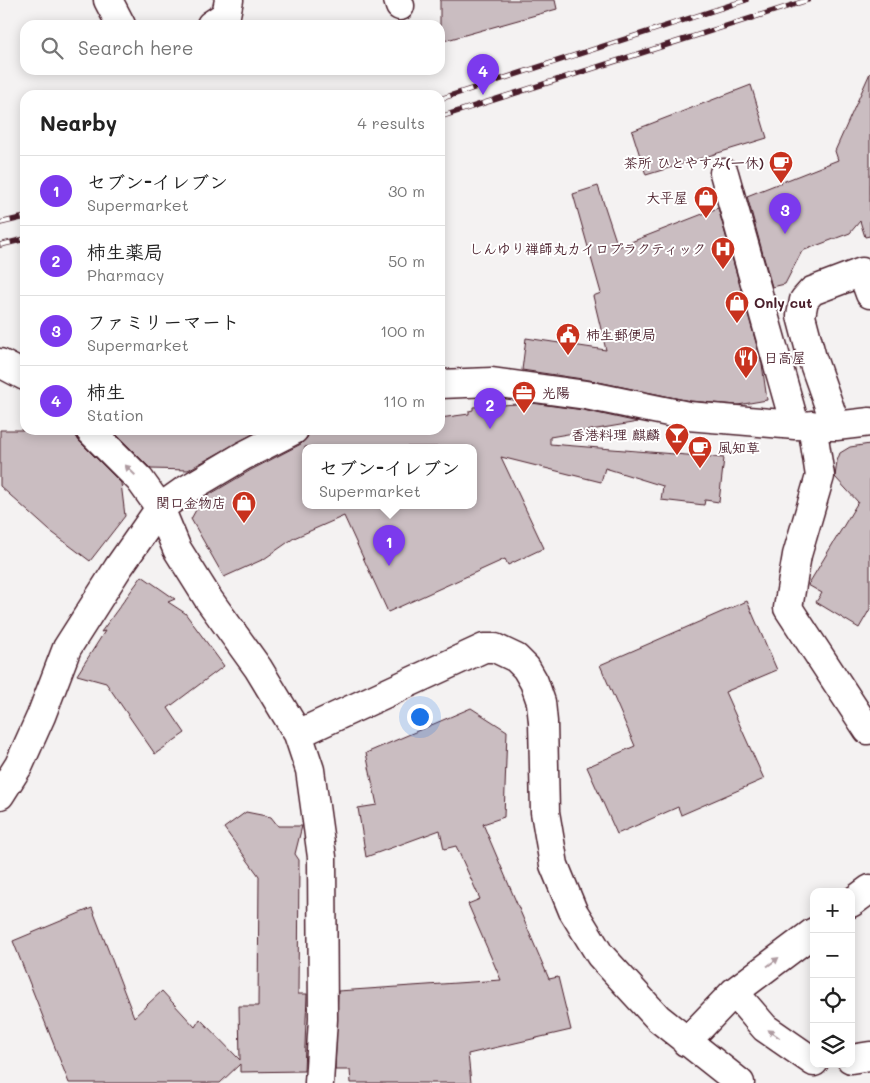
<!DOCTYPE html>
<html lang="en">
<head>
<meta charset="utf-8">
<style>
  body { margin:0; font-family:Mali,"Klee One",sans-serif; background:#f2f2f2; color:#222 }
  .controls { position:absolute; right:15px; bottom:15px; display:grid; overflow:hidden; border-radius:10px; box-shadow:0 2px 12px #0003 }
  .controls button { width:45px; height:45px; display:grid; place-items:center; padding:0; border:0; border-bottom:1px solid #e0e0e0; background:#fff; color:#222; font:25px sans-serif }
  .you { position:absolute; left:419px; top:716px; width:18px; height:18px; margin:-12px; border:4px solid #fff; border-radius:50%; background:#1a73e8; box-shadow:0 0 0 8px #1a73e833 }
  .badge { display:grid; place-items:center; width:32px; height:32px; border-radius:50%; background:#7c3aed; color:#fff; font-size:16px; font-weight:700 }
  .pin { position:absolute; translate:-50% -41px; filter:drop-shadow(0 1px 2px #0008) }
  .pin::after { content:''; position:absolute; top:26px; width:18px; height:15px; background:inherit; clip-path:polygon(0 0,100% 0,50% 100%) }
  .popup { position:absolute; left:302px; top:444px; width:175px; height:65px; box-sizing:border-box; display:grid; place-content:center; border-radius:10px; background:#fff; filter:drop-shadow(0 1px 4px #0005); font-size:16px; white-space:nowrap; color:#767676 }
  .popup b { font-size:19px; color:#222 }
  .popup::after { content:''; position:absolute; left:50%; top:100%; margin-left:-10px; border:10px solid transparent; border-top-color:#fff }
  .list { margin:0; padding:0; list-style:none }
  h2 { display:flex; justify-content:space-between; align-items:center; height:65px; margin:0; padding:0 20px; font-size:21px }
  h2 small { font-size:16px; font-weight:400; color:#767676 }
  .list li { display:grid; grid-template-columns:32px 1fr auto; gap:15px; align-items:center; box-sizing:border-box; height:70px; padding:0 20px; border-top:1px solid #e0e0e0 }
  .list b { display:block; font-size:19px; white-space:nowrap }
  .list p { margin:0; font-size:16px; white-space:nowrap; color:#767676 }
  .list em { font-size:16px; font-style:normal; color:#767676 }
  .icon { flex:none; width:28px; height:28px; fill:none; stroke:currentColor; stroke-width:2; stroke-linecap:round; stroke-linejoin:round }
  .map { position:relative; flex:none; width:870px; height:1083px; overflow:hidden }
  .search { position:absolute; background:#fff; box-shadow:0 2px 12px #0003; left:20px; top:20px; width:425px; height:55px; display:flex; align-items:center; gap:12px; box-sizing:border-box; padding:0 18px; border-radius:15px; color:#767676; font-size:19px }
  .panel { position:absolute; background:#fff; box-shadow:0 2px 12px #0003; left:20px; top:90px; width:425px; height:345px; border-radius:15px }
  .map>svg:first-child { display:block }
  .building { fill:#cabdc1; stroke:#4a1f2b; fill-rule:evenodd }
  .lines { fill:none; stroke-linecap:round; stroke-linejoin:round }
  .minor-casing { stroke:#4a1f2b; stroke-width:31 }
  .minor { stroke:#fff; stroke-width:28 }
  .rail-casing { stroke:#4a1f2b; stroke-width:5.5 }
  .rail { stroke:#fff; stroke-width:4; stroke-dasharray:11; stroke-linecap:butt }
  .oneway { fill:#ae9aa0 }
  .labels { text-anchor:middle; stroke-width:4; stroke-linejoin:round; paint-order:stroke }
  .poi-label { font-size:14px; font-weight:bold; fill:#4a1f2b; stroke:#fff; text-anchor:end }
</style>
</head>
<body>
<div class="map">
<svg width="870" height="1083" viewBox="0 0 870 1083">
  <rect width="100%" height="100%" fill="#f4f2f2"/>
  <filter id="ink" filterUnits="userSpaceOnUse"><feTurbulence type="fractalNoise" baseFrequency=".02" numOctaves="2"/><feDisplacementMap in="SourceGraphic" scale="10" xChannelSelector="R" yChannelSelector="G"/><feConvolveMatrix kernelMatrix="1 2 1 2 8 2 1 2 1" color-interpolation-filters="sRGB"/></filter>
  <g filter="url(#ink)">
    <path class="building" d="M 440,0 L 555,0 L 557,9 L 440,42 Z
      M 870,73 L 870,236 L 865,237 L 860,221 L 850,233 L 802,251 L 785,284 L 772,287 L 747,196 L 838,160 L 835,151 Z
      M 751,85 L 767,138 L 646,175 L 632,131 Z
      M 598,186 L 618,247 L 718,208 L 762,364 L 767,400 L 738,405 L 690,401 L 589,380 L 522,370 L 526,338 L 606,350 L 593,296 L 601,293 L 573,194 Z
      M 517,401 L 583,410 L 638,422 L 550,437 L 550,444 L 724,458 L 719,502 L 705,500 L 704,505 L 661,500 L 663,486 L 605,468 L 601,482 L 501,457 L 544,548 L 508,565 L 505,559 L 388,612 L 344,516 L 294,538 L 264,559 L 224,577 L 191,519 L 202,499 L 251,470 L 301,444 L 307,438 L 310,430 L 440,430 L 440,418 L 469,414 L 469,411 L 473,410 L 473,407 L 517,404 ZM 305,447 L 473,447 L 473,505 L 305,505 Z
      M 0,430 L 75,430 L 75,434 L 79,441 L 121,483 L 125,516 L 90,561 L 49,530 L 0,486 Z
      M 112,430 L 260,430 L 188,470 L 151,469 Z
      M 870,444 L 870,609 L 859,628 L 816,602 L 822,593 L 808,585 L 858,502 L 835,477 L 837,461 L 840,453 L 850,447 Z
      M 142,576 L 175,599 L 168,602 L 185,613 L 224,666 L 168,708 L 185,733 L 155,754 L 106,683 L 77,675 L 105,631 L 101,632 Z
      M 747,601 L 777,670 L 725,692 L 764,779 L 681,815 L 678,807 L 617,834 L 587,767 L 635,746 L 600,665 Z
      M 471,708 L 507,731 L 504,817 L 483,824 L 549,979 L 558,977 L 571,1030 L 468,1054 L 471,1083 L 351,1083 L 350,1070 L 335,1070 L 338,991 L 501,980 L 468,904 L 480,899 L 456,846 L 444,849 L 440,830 L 366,857 L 358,808 L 377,805 L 366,753 Z
      M 246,812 L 271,817 L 278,826 L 302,826 L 295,854 L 299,860 L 298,994 L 307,994 L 304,1071 L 240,1072 L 240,1064 L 220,1083 L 69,1083 L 13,941 L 92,908 L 134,1017 L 162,991 L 195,1027 L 200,1019 L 240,1060 L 239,1006 L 258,1006 L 259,876 L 224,828 Z"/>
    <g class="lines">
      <defs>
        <path id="minor" d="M 108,0 L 121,25
          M 398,0 L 400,6
          M 211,25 L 226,15 L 229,0
          M 724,173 L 795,425
          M 0,363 L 25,376
          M 440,384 L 492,382 L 586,395 L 688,416 L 795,425 L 836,426 L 870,422
          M 812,425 L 820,476 L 797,555 L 788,608 L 868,730
          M 836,426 L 812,358 L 801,316 L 804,300 L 812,291 L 862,272 L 870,294
          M 90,430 L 140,480 L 160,508 L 177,549 L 209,600 L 258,668 L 298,734 L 310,770 L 322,857 L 323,1019 L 319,1083
          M 298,734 L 484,648 L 495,648 L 516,658 L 526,668 L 534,682 L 541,702 L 543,722 L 545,812 L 554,865 L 573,911 L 600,955 L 658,1018 L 740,1083
          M 0,795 L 19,765 L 41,716 L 67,648 L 118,568 L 160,508 L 184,491 L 243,456 L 294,430
          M 851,903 L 870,889
          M 734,992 L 765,1028 L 814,1062
          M 686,1042 L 734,992 L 814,932
          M 851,1059 L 870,1056"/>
      </defs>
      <use href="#minor" class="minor-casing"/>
      <use href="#minor" class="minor"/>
      <defs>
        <path id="rail" d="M 440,99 L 746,0
          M 440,117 L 808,0
          M 0,223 L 25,217
          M 0,245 L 25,239"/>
      </defs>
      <use href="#rail" class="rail-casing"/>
      <use href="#rail" class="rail"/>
    </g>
    <defs><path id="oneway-solid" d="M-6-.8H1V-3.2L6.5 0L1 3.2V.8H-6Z" transform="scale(1.25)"/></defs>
    <g class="oneway">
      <use href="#oneway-solid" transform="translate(130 470) rotate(-135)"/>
      <use href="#oneway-solid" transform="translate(773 962) rotate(-37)"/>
      <use href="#oneway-solid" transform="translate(774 1034) rotate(-145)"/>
    </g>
  </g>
  <defs>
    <symbol id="cafe-pin" viewBox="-11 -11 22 30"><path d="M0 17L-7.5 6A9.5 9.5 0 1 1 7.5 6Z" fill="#c8321e" stroke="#fff"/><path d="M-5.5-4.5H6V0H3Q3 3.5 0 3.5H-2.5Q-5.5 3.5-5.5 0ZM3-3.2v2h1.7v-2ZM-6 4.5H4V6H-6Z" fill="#fff"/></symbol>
    <symbol id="shop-pin" viewBox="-11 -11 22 30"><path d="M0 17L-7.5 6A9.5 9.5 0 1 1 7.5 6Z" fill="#c8321e" stroke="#fff"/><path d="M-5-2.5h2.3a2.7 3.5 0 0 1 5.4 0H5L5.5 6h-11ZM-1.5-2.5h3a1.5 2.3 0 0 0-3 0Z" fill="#fff"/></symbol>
    <symbol id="hospital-pin" viewBox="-11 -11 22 30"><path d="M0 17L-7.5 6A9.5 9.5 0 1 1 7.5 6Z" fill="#c8321e" stroke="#fff"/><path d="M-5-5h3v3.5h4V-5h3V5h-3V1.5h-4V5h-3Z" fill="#fff"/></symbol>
    <symbol id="civic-pin" viewBox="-11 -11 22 30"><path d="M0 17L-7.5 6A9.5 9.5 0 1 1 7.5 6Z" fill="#c8321e" stroke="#fff"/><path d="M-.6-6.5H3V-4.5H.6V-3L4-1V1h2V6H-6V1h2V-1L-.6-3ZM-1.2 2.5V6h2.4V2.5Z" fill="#fff"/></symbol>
    <symbol id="restaurant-pin" viewBox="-11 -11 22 30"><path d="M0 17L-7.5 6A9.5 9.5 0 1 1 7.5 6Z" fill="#c8321e" stroke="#fff"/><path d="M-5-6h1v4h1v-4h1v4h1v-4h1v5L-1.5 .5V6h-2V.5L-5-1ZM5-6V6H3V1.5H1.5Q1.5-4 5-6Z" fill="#fff"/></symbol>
    <symbol id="office-pin" viewBox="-11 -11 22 30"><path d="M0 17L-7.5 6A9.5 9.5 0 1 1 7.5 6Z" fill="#c8321e" stroke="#fff"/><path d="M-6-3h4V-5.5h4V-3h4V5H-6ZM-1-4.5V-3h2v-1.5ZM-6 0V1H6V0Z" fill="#fff"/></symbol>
    <symbol id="bar-pin" viewBox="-11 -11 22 30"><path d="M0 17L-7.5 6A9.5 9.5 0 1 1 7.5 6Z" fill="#c8321e" stroke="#fff"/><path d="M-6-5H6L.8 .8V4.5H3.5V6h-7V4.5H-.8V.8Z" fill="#fff"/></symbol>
  </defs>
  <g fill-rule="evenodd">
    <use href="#cafe-pin" x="767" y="149" width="28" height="38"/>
    <use href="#shop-pin" x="692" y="184" width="28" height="38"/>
    <use href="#hospital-pin" x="709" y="235" width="28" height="38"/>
    <use href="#shop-pin" x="723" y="289" width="28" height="38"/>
    <use href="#civic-pin" x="554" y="321" width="28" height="38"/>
    <use href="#restaurant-pin" x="732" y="344" width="28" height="38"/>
    <use href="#office-pin" x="510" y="379" width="28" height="38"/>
    <use href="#bar-pin" x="663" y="421" width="28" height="38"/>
    <use href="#cafe-pin" x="686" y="434" width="28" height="38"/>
    <use href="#shop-pin" x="230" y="489" width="28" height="38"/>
  </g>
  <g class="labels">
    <g class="poi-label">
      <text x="764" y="168">茶所 ひとやすみ(一休)</text>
      <text x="688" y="203">大平屋</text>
      <text x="706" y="254">しんゆり禅師丸カイロプラクティック</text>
      <text x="754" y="308" text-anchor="start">Only cut</text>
      <text x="586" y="340" text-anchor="start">柿生郵便局</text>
      <text x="764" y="363" text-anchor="start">日高屋</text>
      <text x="542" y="398" text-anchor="start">光陽</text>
      <text x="660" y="440">香港料理 麒麟</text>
      <text x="718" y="453" text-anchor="start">風知草</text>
      <text x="226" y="508">関口金物店</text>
    </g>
  </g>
</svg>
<div class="controls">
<button>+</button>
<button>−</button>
<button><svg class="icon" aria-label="locate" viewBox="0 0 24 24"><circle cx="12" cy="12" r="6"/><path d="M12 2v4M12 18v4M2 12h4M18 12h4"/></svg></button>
<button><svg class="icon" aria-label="layers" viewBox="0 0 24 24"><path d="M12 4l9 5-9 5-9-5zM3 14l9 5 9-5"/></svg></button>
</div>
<div class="you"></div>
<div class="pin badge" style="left:389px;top:566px">1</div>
<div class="popup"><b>セブン-イレブン</b>Supermarket</div>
<div class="pin badge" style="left:490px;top:429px">2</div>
<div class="pin badge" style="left:785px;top:234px">3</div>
<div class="pin badge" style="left:483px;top:95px">4</div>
<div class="search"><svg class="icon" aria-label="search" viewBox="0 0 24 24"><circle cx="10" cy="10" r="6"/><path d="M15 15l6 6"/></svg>Search here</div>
<section class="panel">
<h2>Nearby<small>4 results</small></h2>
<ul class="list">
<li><span class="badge">1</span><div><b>セブン-イレブン</b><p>Supermarket</p></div><em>30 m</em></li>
<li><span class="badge">2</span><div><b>柿生薬局</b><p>Pharmacy</p></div><em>50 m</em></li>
<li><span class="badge">3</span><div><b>ファミリーマート</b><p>Supermarket</p></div><em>100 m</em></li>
<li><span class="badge">4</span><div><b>柿生</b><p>Station</p></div><em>110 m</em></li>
</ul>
</section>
</div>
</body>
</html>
